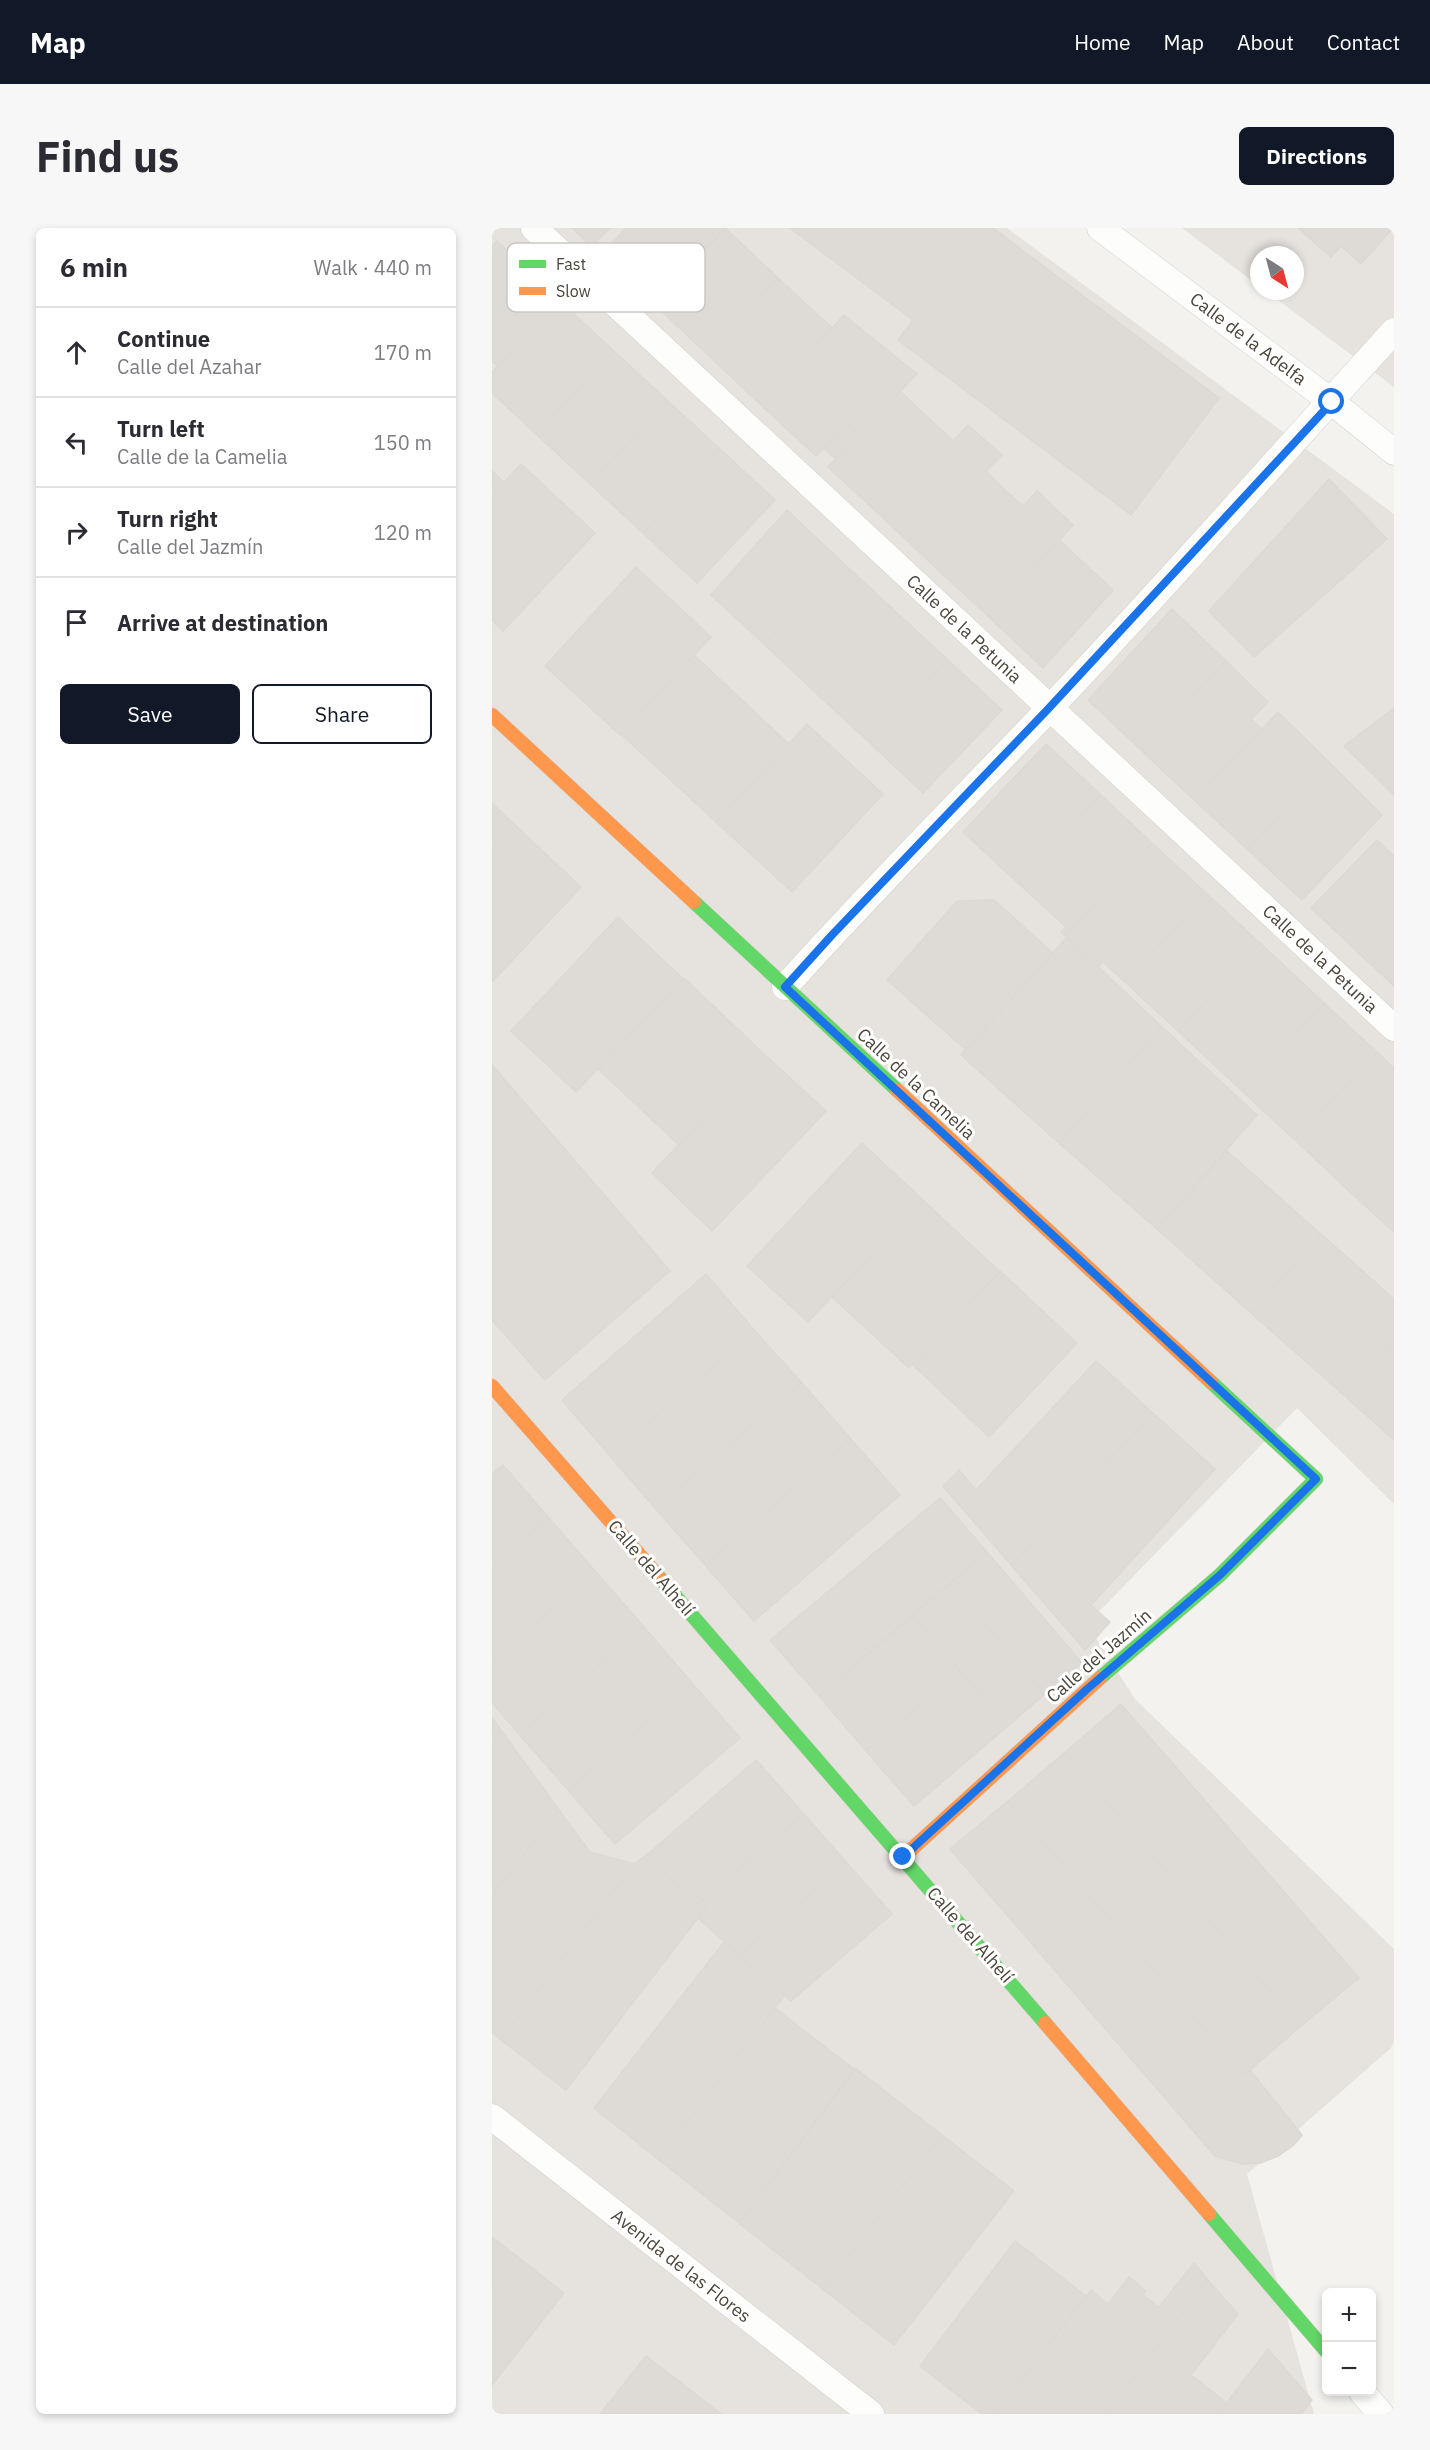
<!DOCTYPE html>
<html lang="en">
<head>
<meta charset="utf-8">
<style>
  body { margin:0; font-family:"IBM Plex Sans",sans-serif; background:#f7f7f7; color:#2b2b33 }
  .controls { position:absolute; right:18px; bottom:18px; display:grid; overflow:hidden; border-radius:9px; box-shadow:0 3px 9px #0003 }
  .controls button { width:54px; height:54px; display:grid; place-items:center; padding:0; border:0; border-bottom:2px solid #e1e1e2; background:#fff; color:#2b2b33; font:30px sans-serif }
  .compass { position:absolute; left:758px; top:18px; width:54px; height:54px; border-radius:50%; background:#fff; box-shadow:0 3px 9px #0003; rotate:144deg }
  .stop { position:absolute; width:18px; height:18px; margin:-14px; border:4px solid #1a73e8; border-radius:50%; background:#fff }
  .stop.end { background:#1a73e8; border-color:#fff; box-shadow:0 2px 6px #0008 }
  .list { margin:0; padding:0; list-style:none }
  h2 { display:flex; justify-content:space-between; align-items:center; height:78px; margin:0; padding:0 24px; font-size:26px }
  h2 small { font-size:20px; font-weight:400; color:#7c7c81 }
  .list li { display:grid; grid-template-columns:39px 1fr auto; gap:18px; align-items:center; box-sizing:border-box; height:90px; padding:0 24px; border-top:2px solid #e1e1e2 }
  .list b { display:block; font-size:22px; white-space:nowrap }
  .list p { margin:0; font-size:20px; white-space:nowrap; color:#7c7c81 }
  .list em { font-size:20px; font-style:normal; color:#7c7c81 }
  .actions { display:flex; gap:12px; padding:18px 24px }
  .actions a { flex:1; padding:14px 0; border:2px solid #111827; border-radius:9px; text-align:center; font-size:21px; color:#111827 }
  .actions .main { background:#111827; color:#fff }
  .icon { flex:none; width:33px; height:33px; fill:none; stroke:currentColor; stroke-width:2; stroke-linecap:round; stroke-linejoin:round }
  .map { position:relative; flex:none; width:902px; height:2186px; overflow:hidden; border-radius:9px }
  header { display:flex; align-items:center; gap:36px; box-sizing:border-box; height:84px; padding:0 30px; background:#111827; color:#fff }
  header strong { font-size:28px }
  nav { display:flex; gap:33px; margin-inline-start:auto; font-size:21px }
  .intro { display:flex; align-items:center; justify-content:space-between; box-sizing:border-box; height:144px; padding:0 36px }
  h1 { margin:0; font-size:42px }
  .button { padding:15px 27px; border-radius:9px; background:#111827; color:#fff; font-size:21px; font-weight:700 }
  main { display:flex; gap:36px; padding:0 36px }
  aside { flex:1; background:#fff; border-radius:9px; box-shadow:0 3px 9px #0003 }
  .map>svg:first-child { display:block }
  .industrial { fill:#e6e2de }
  .building { fill:#dedbd6; stroke:#dcd9d4; stroke-width:1.5 }
  .lines { fill:none; stroke-linecap:round; stroke-linejoin:round }
  .street-casing { stroke:#d2d0cb; stroke-width:27 }
  .fast-casing { stroke:#d3cfc5; stroke-width:15 }
  .slow-casing { stroke:#d3cfc5; stroke-width:15 }
  .street { stroke:#fdfdfc; stroke-width:26 }
  .fast { stroke:#63d668; stroke-width:14 }
  .slow { stroke:#ff974d; stroke-width:14 }
  .route { stroke:#1a73e8; stroke-width:8 }
  .labels { text-anchor:middle; stroke-width:6; stroke-linejoin:round; paint-order:stroke }
  .street-label { font-size:18px; fill:#4b4439; stroke:#fff }
  .key { fill:#fff; stroke:#c9c7c4; stroke-width:1.5 }
  .key-label { font-size:16px; fill:#4b4439 }
</style>
</head>
<body>
<header>
<strong>Map</strong>
<nav><a>Home</a><a>Map</a><a>About</a><a>Contact</a></nav>
</header>
<div class="intro"><h1>Find us</h1><a class="button">Directions</a></div>
<main>
<aside>
<h2>6 min<small>Walk · 440 m</small></h2>
<ul class="list">
<li><svg class="icon" aria-label="ahead" viewBox="0 0 24 24"><path d="M12 20V5M6 11l6-6 6 6"/></svg><div><b>Continue</b><p>Calle del Azahar</p></div><em>170 m</em></li>
<li><svg class="icon" aria-label="left" viewBox="0 0 24 24"><path d="M17 20v-9H6M10 6l-5 5 5 5"/></svg><div><b>Turn left</b><p>Calle de la Camelia</p></div><em>150 m</em></li>
<li><svg class="icon" aria-label="right" viewBox="0 0 24 24"><path d="M7 20v-9h11M14 6l5 5-5 5"/></svg><div><b>Turn right</b><p>Calle del Jazmín</p></div><em>120 m</em></li>
<li><svg class="icon" aria-label="arrive" viewBox="0 0 24 24"><path d="M6 21V4h12l-3 4 3 4H6"/></svg><div><b>Arrive at destination</b></div></li>
</ul>
<div class="actions"><a class="main">Save</a><a>Share</a></div>
</aside>
<div class="map">
<svg width="902" height="2186" viewBox="0 0 902 2186">
  <rect width="100%" height="100%" fill="#f4f2ee"/>
  <path class="industrial" d="M 0,0 L 515,0 L 902,286 L 902,1276 L 805,1180 L 595,1396 L 643,1471 L 902,1721 L 902,1813 L 899,1820 L 755,1946 L 822,2186 L 0,2186 Z
    M 690,0 L 902,0 L 902,159 L 774,63 L 803,63 L 803,27 L 767,27 L 767,58 Z"/>
  <path class="building" d="M 80,0 L 118,0 L 103,15 L 112,24 L 109,27 Z
    M 134,0 L 234,0 L 163,77 L 109,27 Z
    M 233,0 L 286,50 L 216,127 L 163,77 Z
    M 298,0 L 501,0 L 727,170 L 639,287 L 406,112 L 421,92 Z
    M 806,0 L 901,0 L 869,36 L 849,18 L 839,29 Z
    M 5,13 L 67,72 L 6,138 L 0,133 L 0,19 Z
    M 286,50 L 340,100 L 269,177 L 216,127 Z
    M 67,72 L 122,123 L 44,206 L 0,165 L 0,144 Z
    M 352,87 L 425,146 L 367,206 L 355,194 L 324,228 L 269,177 Z
    M 122,123 L 176,173 L 98,256 L 44,206 Z
    M 408,163 L 461,213 L 390,289 L 336,239 Z
    M 176,173 L 228,221 L 151,305 L 98,256 Z
    M 355,194 L 367,206 L 344,231 L 332,220 Z
    M 476,197 L 510,227 L 494,243 L 514,263 L 443,339 L 390,289 Z
    M 228,221 L 283,272 L 205,355 L 151,305 Z
    M 29,236 L 103,305 L 11,403 L 0,392 L 0,267 Z
    M 0,243 L 12,254 L 0,267 Z
    M 837,251 L 895,311 L 762,429 L 717,383 Z
    M 514,263 L 531,278 L 545,263 L 581,297 L 497,389 L 443,339 Z
    M 295,282 L 349,333 L 272,416 L 219,367 Z
    M 567,312 L 621,362 L 551,440 L 497,389 Z
    M 349,333 L 403,383 L 325,466 L 272,416 Z
    M 144,339 L 219,409 L 128,507 L 53,438 Z
    M 680,381 L 734,433 L 650,523 L 596,472 Z
    M 403,383 L 456,432 L 378,515 L 325,466 Z
    M 202,427 L 297,516 L 224,594 L 129,506 Z
    M 456,432 L 510,482 L 431,565 L 378,515 Z
    M 734,433 L 776,474 L 759,491 L 770,501 L 702,572 L 650,523 Z
    M 902,480 L 902,567 L 852,518 Z
    M 786,484 L 838,535 L 755,621 L 702,572 Z
    M 315,496 L 391,566 L 300,664 L 224,594 Z
    M 554,516 L 609,567 L 526,655 L 471,604 Z
    M 838,535 L 890,587 L 810,672 L 755,621 Z
    M 609,567 L 660,615 L 573,708 L 569,704 L 574,699 L 526,655 Z
    M 0,575 L 23,597 L 0,621 Z
    M 23,597 L 89,659 L 0,754 L 0,621 Z
    M 885,612 L 902,628 L 902,700 L 873,731 L 819,680 Z
    M 660,615 L 715,666 L 633,754 L 611,734 L 606,739 L 573,708 Z
    M 715,666 L 768,715 L 686,803 L 633,754 Z
    M 502,672 L 561,725 L 474,822 L 395,752 L 465,673 Z
    M 126,689 L 191,751 L 84,864 L 19,803 Z
    M 902,700 L 902,758 L 873,731 Z
    M 575,709 L 670,799 L 567,915 L 469,827 Z
    M 768,715 L 832,775 L 750,863 L 686,803 Z
    M 192,750 L 272,826 L 187,917 L 106,841 Z
    M 832,775 L 885,824 L 803,912 L 750,863 Z
    M 670,799 L 765,887 L 665,1001 L 567,915 Z
    M 885,824 L 902,840 L 902,915 L 857,963 L 803,912 Z
    M 272,826 L 334,883 L 220,1003 L 160,945 Z
    M 0,837 L 178,1043 L 53,1152 L 0,1092 Z
    M 370,915 L 431,972 L 316,1094 L 255,1038 Z
    M 902,915 L 902,1004 L 857,963 Z
    M 735,923 L 829,1006 L 759,1085 L 665,1001 Z
    M 431,972 L 508,1044 L 417,1140 L 340,1069 Z
    M 829,1006 L 902,1071 L 902,1115 L 854,1169 L 759,1085 Z
    M 508,1043 L 585,1115 L 497,1209 L 421,1137 Z
    M 214,1046 L 263,1103 L 118,1228 L 70,1172 Z
    M 263,1103 L 310,1155 L 163,1280 L 118,1228 Z
    M 902,1115 L 902,1212 L 854,1169 Z
    M 604,1133 L 661,1185 L 519,1337 L 451,1258 L 467,1242 L 484,1262 Z
    M 310,1155 L 359,1211 L 213,1337 L 163,1280 Z
    M 661,1185 L 723,1241 L 599,1377 L 618,1394 L 593,1422 L 519,1337 Z
    M 359,1211 L 408,1267 L 262,1393 L 213,1337 Z
    M 11,1237 L 57,1290 L 0,1338 L 0,1246 Z
    M 448,1270 L 495,1324 L 327,1468 L 278,1412 Z
    M 57,1290 L 103,1343 L 0,1434 L 0,1338 Z
    M 495,1324 L 590,1435 L 553,1466 L 458,1355 Z
    M 103,1343 L 152,1399 L 27,1506 L 0,1475 L 0,1434 Z
    M 458,1355 L 553,1466 L 516,1498 L 420,1387 Z
    M 420,1387 L 468,1443 L 374,1523 L 327,1468 Z
    M 152,1399 L 200,1455 L 76,1562 L 27,1506 Z
    M 468,1443 L 516,1498 L 422,1578 L 374,1523 Z
    M 200,1455 L 248,1510 L 123,1616 L 76,1562 Z
    M 629,1476 L 867,1750 L 809,1798 L 572,1525 Z
    M 0,1490 L 9,1502 L 0,1513 Z
    M 9,1502 L 67,1582 L 0,1667 L 0,1513 Z
    M 572,1525 L 809,1798 L 752,1847 L 516,1573 Z
    M 264,1532 L 312,1586 L 203,1678 L 157,1625 Z
    M 516,1573 L 752,1847 L 758,1842 L 810,1907 L 801,1918 L 786,1928 L 769,1935 L 751,1936 L 723,1928 L 458,1621 Z
    M 67,1582 L 98,1624 L 142,1636 L 9,1812 L 0,1804 L 0,1667 Z
    M 312,1586 L 355,1635 L 247,1727 L 206,1690 L 215,1678 L 210,1672 Z
    M 157,1625 L 203,1678 L 210,1672 L 215,1678 L 74,1862 L 9,1812 L 142,1636 Z
    M 355,1635 L 400,1686 L 299,1773 L 247,1727 Z
    M 232,1714 L 293,1767 L 166,1931 L 102,1880 Z
    M 283,1780 L 363,1842 L 247,1995 L 166,1931 Z
    M 363,1840 L 450,1907 L 331,2061 L 247,1995 Z
    M 450,1907 L 522,1963 L 402,2117 L 331,2061 Z
    M 0,2009 L 72,2065 L 0,2157 Z
    M 523,2013 L 594,2068 L 503,2186 L 490,2186 L 428,2138 Z
    M 702,2035 L 716,2052 L 615,2186 L 503,2186 L 599,2062 L 616,2076 L 637,2049 L 654,2063 L 651,2067 L 667,2079 Z
    M 716,2052 L 746,2086 L 699,2147 L 735,2175 L 726,2186 L 615,2186 Z
    M 776,2121 L 820,2172 L 809,2186 L 726,2186 Z
    M 154,2128 L 188,2154 L 229,2186 L 108,2186 Z"/>
  <g class="lines">
    <defs>
      <path id="street" d="M 42,0 L 902,800
        M 608,0 L 840,174 L 902,224
        M 293,759 C 378,664 468,574 556,482 C 674,358 787,229 902,103
        M 0,1889 L 379,2186
        M 870,2164 L 889,2186"/>
      <path id="fast" d="M 202,674 L 405,862
        M 166,1348 L 553,1795
        M 608,1450 L 728,1347 L 824,1251 L 719,1154
        M 717,1986 L 834,2123"/>
      <path id="slow" d="M 0,487 L 202,674
        M 405,862 L 719,1154
        M 0,1158 L 166,1348
        M 411,1629 L 608,1450
        M 553,1795 L 717,1986"/>
    </defs>
    <use href="#street" class="street-casing"/>
    <use href="#fast" class="fast-casing"/>
    <use href="#slow" class="slow-casing"/>
    <use href="#street" class="street"/>
    <use href="#fast" class="fast"/>
    <use href="#slow" class="slow"/>
  </g>
  <g class="lines">
    <path class="route" d="M 411,1629 L 594,1462 L 728,1347 L 824,1251 L 293,759 L 340,707 L 557,480 L 840,174"/>
  </g>
  <g class="labels">
    <g class="street-label">
      <text transform="translate(756 111) rotate(37)" y="6">Calle de la Adelfa</text>
      <text transform="translate(472 401) rotate(43)" y="6">Calle de la Petunia</text>
      <text transform="translate(828 731) rotate(43)" y="6">Calle de la Petunia</text>
      <text transform="translate(424 856) rotate(43)" y="6">Calle de la Camelia</text>
      <text transform="translate(159 1340) rotate(49)" y="6">Calle del Alhelí</text>
      <text transform="translate(607 1428) rotate(-41)" y="6">Calle del Jazmín</text>
      <text transform="translate(478 1707) rotate(49)" y="6">Calle del Alhelí</text>
      <text transform="translate(189 2038) rotate(38)" y="6">Avenida de las Flores</text>
    </g>
  </g>
  <rect x="15" y="15" width="198" height="69" rx="9" class="key"/>
  <rect x="27" y="32" width="27" height="8" fill="#63d668"/>
  <rect x="27" y="59" width="27" height="8" fill="#ff974d"/>
  <g class="key-label">
    <text x="64" y="42">Fast</text>
    <text x="64" y="69">Slow</text>
  </g>
</svg>
<div class="controls">
<button>+</button>
<button>−</button>
</div>
<svg class="compass" viewBox="-18 -18 36 36"><path d="M0-13l5 13h-10z" fill="#e53935"/><path d="M0 13l5-13h-10z" fill="#7c7c81"/></svg>
<div class="stop" style="left:840px;top:174px"></div>
<div class="stop end" style="left:411px;top:1629px"></div>
</div>
</main>
</body>
</html>
